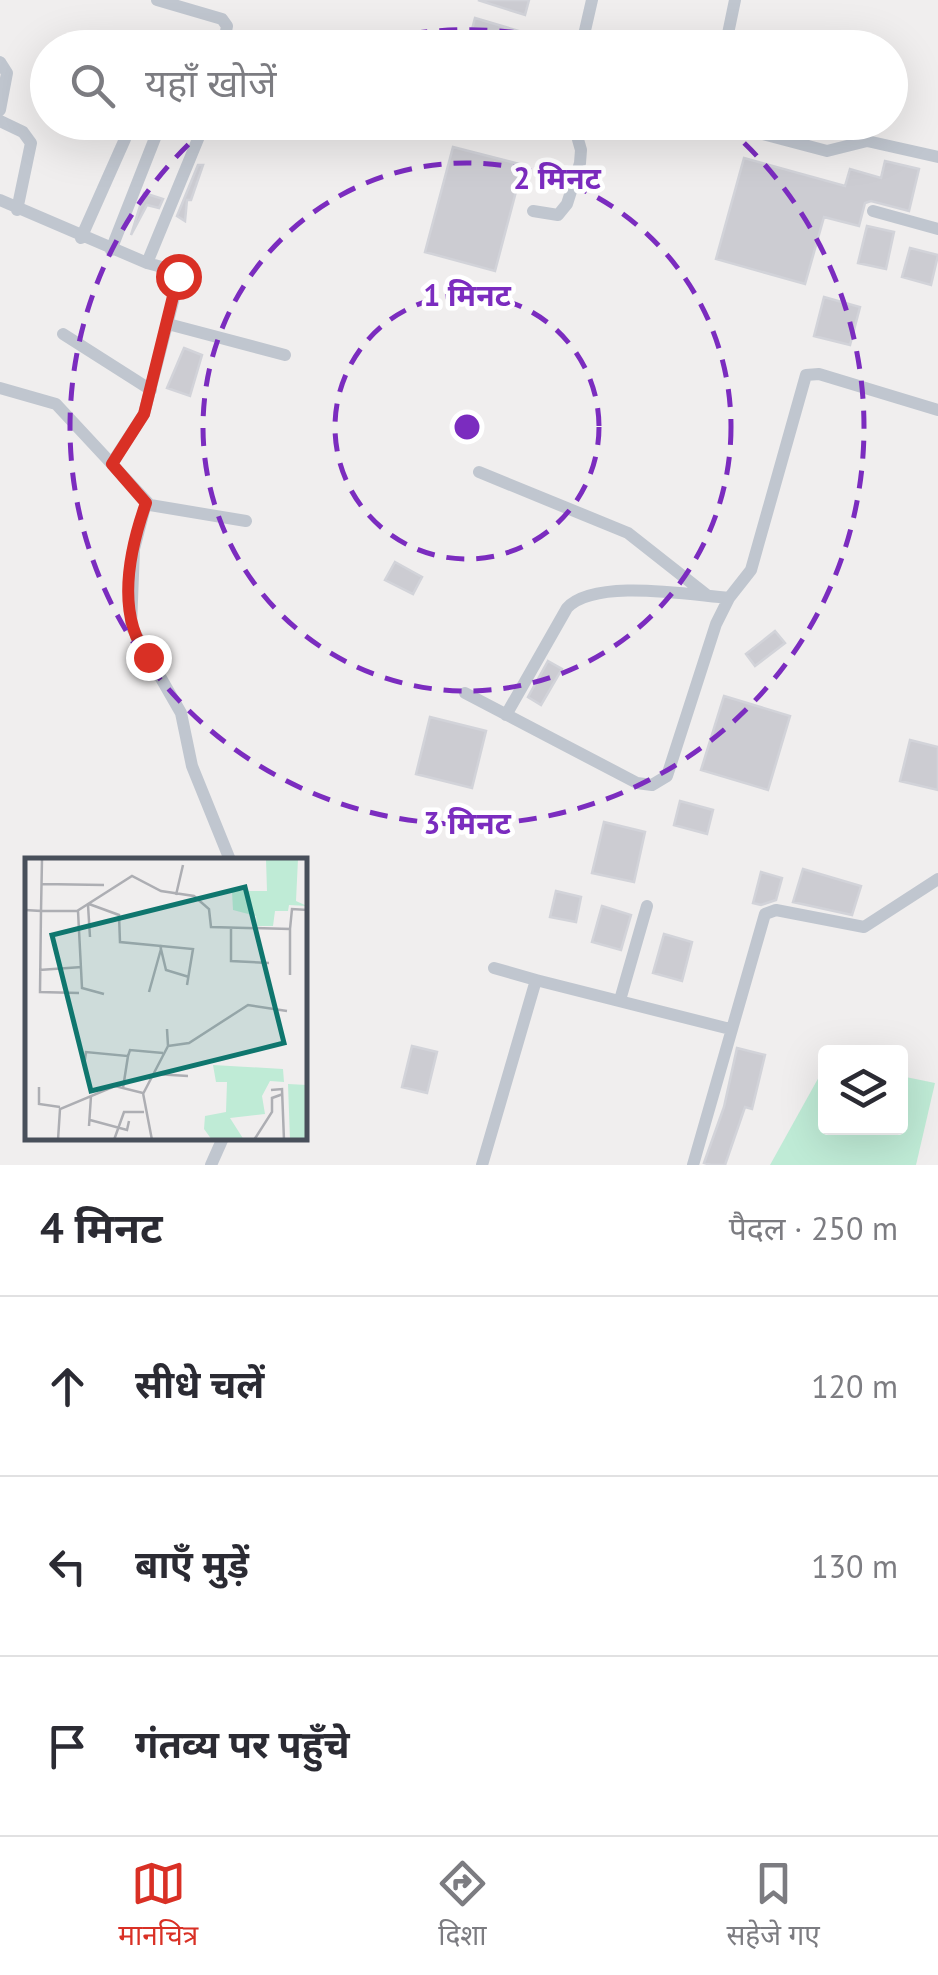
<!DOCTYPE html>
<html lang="hi">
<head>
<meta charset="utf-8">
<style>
  body { margin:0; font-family:"PT Sans","Noto Sans Devanagari",sans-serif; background:#f7f7f7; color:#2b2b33 }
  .controls { position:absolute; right:30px; bottom:30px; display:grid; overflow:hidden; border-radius:10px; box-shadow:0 10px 40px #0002 }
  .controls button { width:90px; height:90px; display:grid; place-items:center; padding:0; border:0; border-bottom:2px solid #e1e1e2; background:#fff; color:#2b2b33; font:50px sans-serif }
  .stop { position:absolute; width:30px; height:30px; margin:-22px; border:8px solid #d93025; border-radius:50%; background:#fff }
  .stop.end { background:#d93025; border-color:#fff; box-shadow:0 2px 10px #0008 }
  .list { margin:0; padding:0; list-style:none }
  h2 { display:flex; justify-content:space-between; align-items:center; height:130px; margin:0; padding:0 40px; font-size:42px }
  h2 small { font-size:32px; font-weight:400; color:#7c7c81 }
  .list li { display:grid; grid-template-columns:65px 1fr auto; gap:30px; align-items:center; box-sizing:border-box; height:180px; padding:0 40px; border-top:2px solid #e1e1e2 }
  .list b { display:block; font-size:38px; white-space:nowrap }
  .list em { font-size:32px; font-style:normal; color:#7c7c81 }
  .icon { flex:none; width:55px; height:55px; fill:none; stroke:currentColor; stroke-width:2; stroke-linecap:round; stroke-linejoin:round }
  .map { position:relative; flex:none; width:938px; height:1165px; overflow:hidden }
  .search { position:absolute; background:#fff; box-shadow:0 10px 40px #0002; left:30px; right:30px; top:30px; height:110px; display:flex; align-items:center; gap:25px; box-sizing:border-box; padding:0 35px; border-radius:55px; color:#7c7c81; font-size:38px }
  .sheet { height:670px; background:#fff }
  nav { display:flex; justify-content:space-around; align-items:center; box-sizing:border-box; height:140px; border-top:2px solid #e1e1e2; background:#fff; font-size:28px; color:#7c7c81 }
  nav a { display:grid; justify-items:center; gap:5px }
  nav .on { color:#d93025 }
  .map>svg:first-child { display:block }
  .green { fill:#bfebd6 }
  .building { fill:#ccccd2; stroke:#d2d3d9; stroke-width:2.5 }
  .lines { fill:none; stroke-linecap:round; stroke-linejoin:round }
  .street { stroke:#c0c6cf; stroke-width:12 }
  .route { stroke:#d93025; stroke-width:12 }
  .ring { fill:none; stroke:#7b2cbf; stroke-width:5; stroke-dasharray:18 12 }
  .inset-road { fill:none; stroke:#adaeb3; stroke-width:2.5 }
  .view { fill:#0f766e; fill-opacity:0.15; stroke:#0f766e; stroke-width:5 }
  .inset-edge { fill:none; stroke:#484f5a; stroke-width:5 }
  .centre { fill:#7b2cbf; stroke:#fff; stroke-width:5 }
  .ring-label { font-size:30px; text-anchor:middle; font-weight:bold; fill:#7b2cbf; stroke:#fff; stroke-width:9; stroke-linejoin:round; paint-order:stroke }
</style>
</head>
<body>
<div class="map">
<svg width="938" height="1165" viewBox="0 0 938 1165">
  <rect width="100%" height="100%" fill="#f0eeee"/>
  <path class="green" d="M 825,1066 L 826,1128 L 900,1128 L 901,1076 L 935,1083 L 916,1165 L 770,1165 Z"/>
  <path class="building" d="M 478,0 L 529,0 L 525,15 Z
    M 475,18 L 519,31 L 514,48 L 467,48 Z
    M 453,147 L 523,165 L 495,271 L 425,252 Z
    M 744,158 L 845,186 L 850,169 L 881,178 L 885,161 L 919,169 L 909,211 L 871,201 L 865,203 L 859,226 L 824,217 L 805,284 L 716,259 Z
    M 198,165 L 203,165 L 191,200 L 187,200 L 185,221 L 177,216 Z
    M 144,193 L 163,199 L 159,208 L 147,205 L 131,235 Z
    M 867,226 L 894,232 L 886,269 L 858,263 Z
    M 910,248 L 938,255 L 931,285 L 902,277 Z
    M 824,297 L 860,307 L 850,345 L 814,336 Z
    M 184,348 L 202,355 L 190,396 L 167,388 Z
    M 395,562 L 422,577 L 413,594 L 385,580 Z
    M 775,631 L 785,643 L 755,666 L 746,654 Z
    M 548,661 L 562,669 L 541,705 L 528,697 Z
    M 724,696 L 790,716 L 768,790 L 701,770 Z
    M 430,717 L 486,731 L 472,788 L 416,774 Z
    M 910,740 L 938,747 L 938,790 L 900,781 Z
    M 680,801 L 713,810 L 707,834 L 674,825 Z
    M 604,822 L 645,832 L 634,882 L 592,873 Z
    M 803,869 L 861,886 L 852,915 L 793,902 Z
    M 761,872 L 782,878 L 776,900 L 761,905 L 753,903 Z
    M 556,891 L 581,897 L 576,922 L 550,917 Z
    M 602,906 L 631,915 L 621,950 L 592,942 Z
    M 664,934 L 692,942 L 682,981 L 653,973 Z
    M 412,1046 L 437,1052 L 427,1093 L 402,1087 Z
    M 737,1048 L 765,1055 L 752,1109 L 745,1107 L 725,1165 L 711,1165 L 704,1163 L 724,1107 Z"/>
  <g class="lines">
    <path class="street" d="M 157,0 L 222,19 L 227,26 L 223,48
      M 581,48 L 592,0
      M 725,48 L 735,0
      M 0,62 L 7,73 L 0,110
      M 0,121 L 23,132 L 31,143 L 17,210
      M 718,122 L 827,151 L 867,141 L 938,157
      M 0,200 L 147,263 L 205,122
      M 533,211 L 558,215 L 567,204 L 580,163 L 581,150 L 573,122
      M 873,211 L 938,229
      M 81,238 L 125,139
      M 111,250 L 155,138
      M 168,324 L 285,355
      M 63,334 L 151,390
      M 0,388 L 56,404 L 150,505 L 246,521
      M 112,463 L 144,414 L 178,282 L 173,270 L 147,263
      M 479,472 L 628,533 L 708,596
      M 146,503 L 134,549 L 131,626 L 181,713 L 192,766 L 230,860
      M 465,693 L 637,783 L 652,785 L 667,776 L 716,624 L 729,598 L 751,570 L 806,375 L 819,374 L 938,410
      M 506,715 L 567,608 C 595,578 689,595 729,598
      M 494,968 L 536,980
      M 620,1000 L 647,906
      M 211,1165 L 223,1138
      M 482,1165 L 536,980 L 730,1029
      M 693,1165 L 765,914 L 776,910 L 864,927 L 938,879"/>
  </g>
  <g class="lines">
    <path class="route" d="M 148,657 C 116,615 129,551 146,503 L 112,464 L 144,414 L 178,276"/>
  </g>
  <g class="ring">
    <circle cx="467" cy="427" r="132"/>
    <circle cx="467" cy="427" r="264"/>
    <path d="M351 47A397 397 0 0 1 583 47M722 123A397 397 0 1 1 212 123"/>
  </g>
  <g transform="translate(25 858)">
    <rect width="282" height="282" fill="#f0eeee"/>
    <path d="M 241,1 L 273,1 L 271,43 L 282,48 L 264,47 L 263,53 L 250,53 L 248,68 L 232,68 L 231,58 L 208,52 L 207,33 L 242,33 ZM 188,207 L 258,211 L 259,224 L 245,223 L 237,238 L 240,256 L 205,260 L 219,282 L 187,282 L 179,271 L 180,258 L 201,254 L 202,224 L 191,224 ZM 263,226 L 282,227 L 282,282 L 265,282 Z" fill="#bfebd6"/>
    <path class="inset-road" d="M 17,1 L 16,53 L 52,53 L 107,18 L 136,33 L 169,38 L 184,51 L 186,69 L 265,71 L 265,117M 17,26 L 79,27M 151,37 L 158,7M 64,46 L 94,57 L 95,84 L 168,91 L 162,127M 63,47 L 65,79M 0,52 L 16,53 L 15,134 L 54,135M 53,53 L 57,130 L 79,136M 206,69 L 206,103 L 244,105M 265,71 L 267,51 L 283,52M 135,87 L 141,112 L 164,119M 14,112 L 57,109M 124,134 L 136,91M 143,188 L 164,185 L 223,147 L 262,153M 103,198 L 105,192 L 138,195M 59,208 L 61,194 L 103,198 L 98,230M 130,216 L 163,218M 14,229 L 14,246 L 35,249M 246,232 L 257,231 L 259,282M 118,236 L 143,188 L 142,171M 65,262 L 102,272 L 104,263M 64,268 L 66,238M 33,282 L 35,251 L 90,228 L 118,235 L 127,282M 89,282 L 99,254 L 119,254M 229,282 L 247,254 L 247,240 L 258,236"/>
    <path class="view" d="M 220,29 L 259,185 L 66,233 L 27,77 Z"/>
    <rect width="282" height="282" class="inset-edge"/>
  </g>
  <circle cx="467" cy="427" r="15" class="centre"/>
  <g class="ring-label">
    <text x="557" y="189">2 मिनट</text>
    <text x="467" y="306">1 मिनट</text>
    <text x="467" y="834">3 मिनट</text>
  </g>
</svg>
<div class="controls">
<button><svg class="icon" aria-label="layers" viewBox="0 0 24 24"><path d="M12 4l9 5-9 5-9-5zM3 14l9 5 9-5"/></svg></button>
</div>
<div class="stop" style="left:178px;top:276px"></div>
<div class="stop end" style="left:148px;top:657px"></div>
<div class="search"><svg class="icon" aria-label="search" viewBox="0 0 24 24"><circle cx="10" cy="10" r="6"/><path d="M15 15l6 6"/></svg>यहाँ खोजें</div>
</div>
<section class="sheet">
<h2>4 मिनट<small>पैदल · 250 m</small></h2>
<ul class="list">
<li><svg class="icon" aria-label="ahead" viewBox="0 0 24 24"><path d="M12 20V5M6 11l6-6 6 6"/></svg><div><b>सीधे चलें</b></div><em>120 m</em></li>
<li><svg class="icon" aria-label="left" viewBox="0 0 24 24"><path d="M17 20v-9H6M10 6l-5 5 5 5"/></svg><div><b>बाएँ मुड़ें</b></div><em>130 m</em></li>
<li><svg class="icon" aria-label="arrive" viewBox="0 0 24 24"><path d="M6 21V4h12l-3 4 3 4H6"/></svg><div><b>गंतव्य पर पहुँचे</b></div></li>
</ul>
</section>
<nav>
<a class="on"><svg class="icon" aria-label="map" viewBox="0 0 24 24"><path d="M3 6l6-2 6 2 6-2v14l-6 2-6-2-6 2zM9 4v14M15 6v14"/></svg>मानचित्र</a>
<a><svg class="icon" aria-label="directions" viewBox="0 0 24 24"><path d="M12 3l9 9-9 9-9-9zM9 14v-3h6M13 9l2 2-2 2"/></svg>दिशा</a>
<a><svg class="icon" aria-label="saved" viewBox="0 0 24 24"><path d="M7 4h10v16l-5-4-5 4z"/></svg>सहेजे गए</a>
</nav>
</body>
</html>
